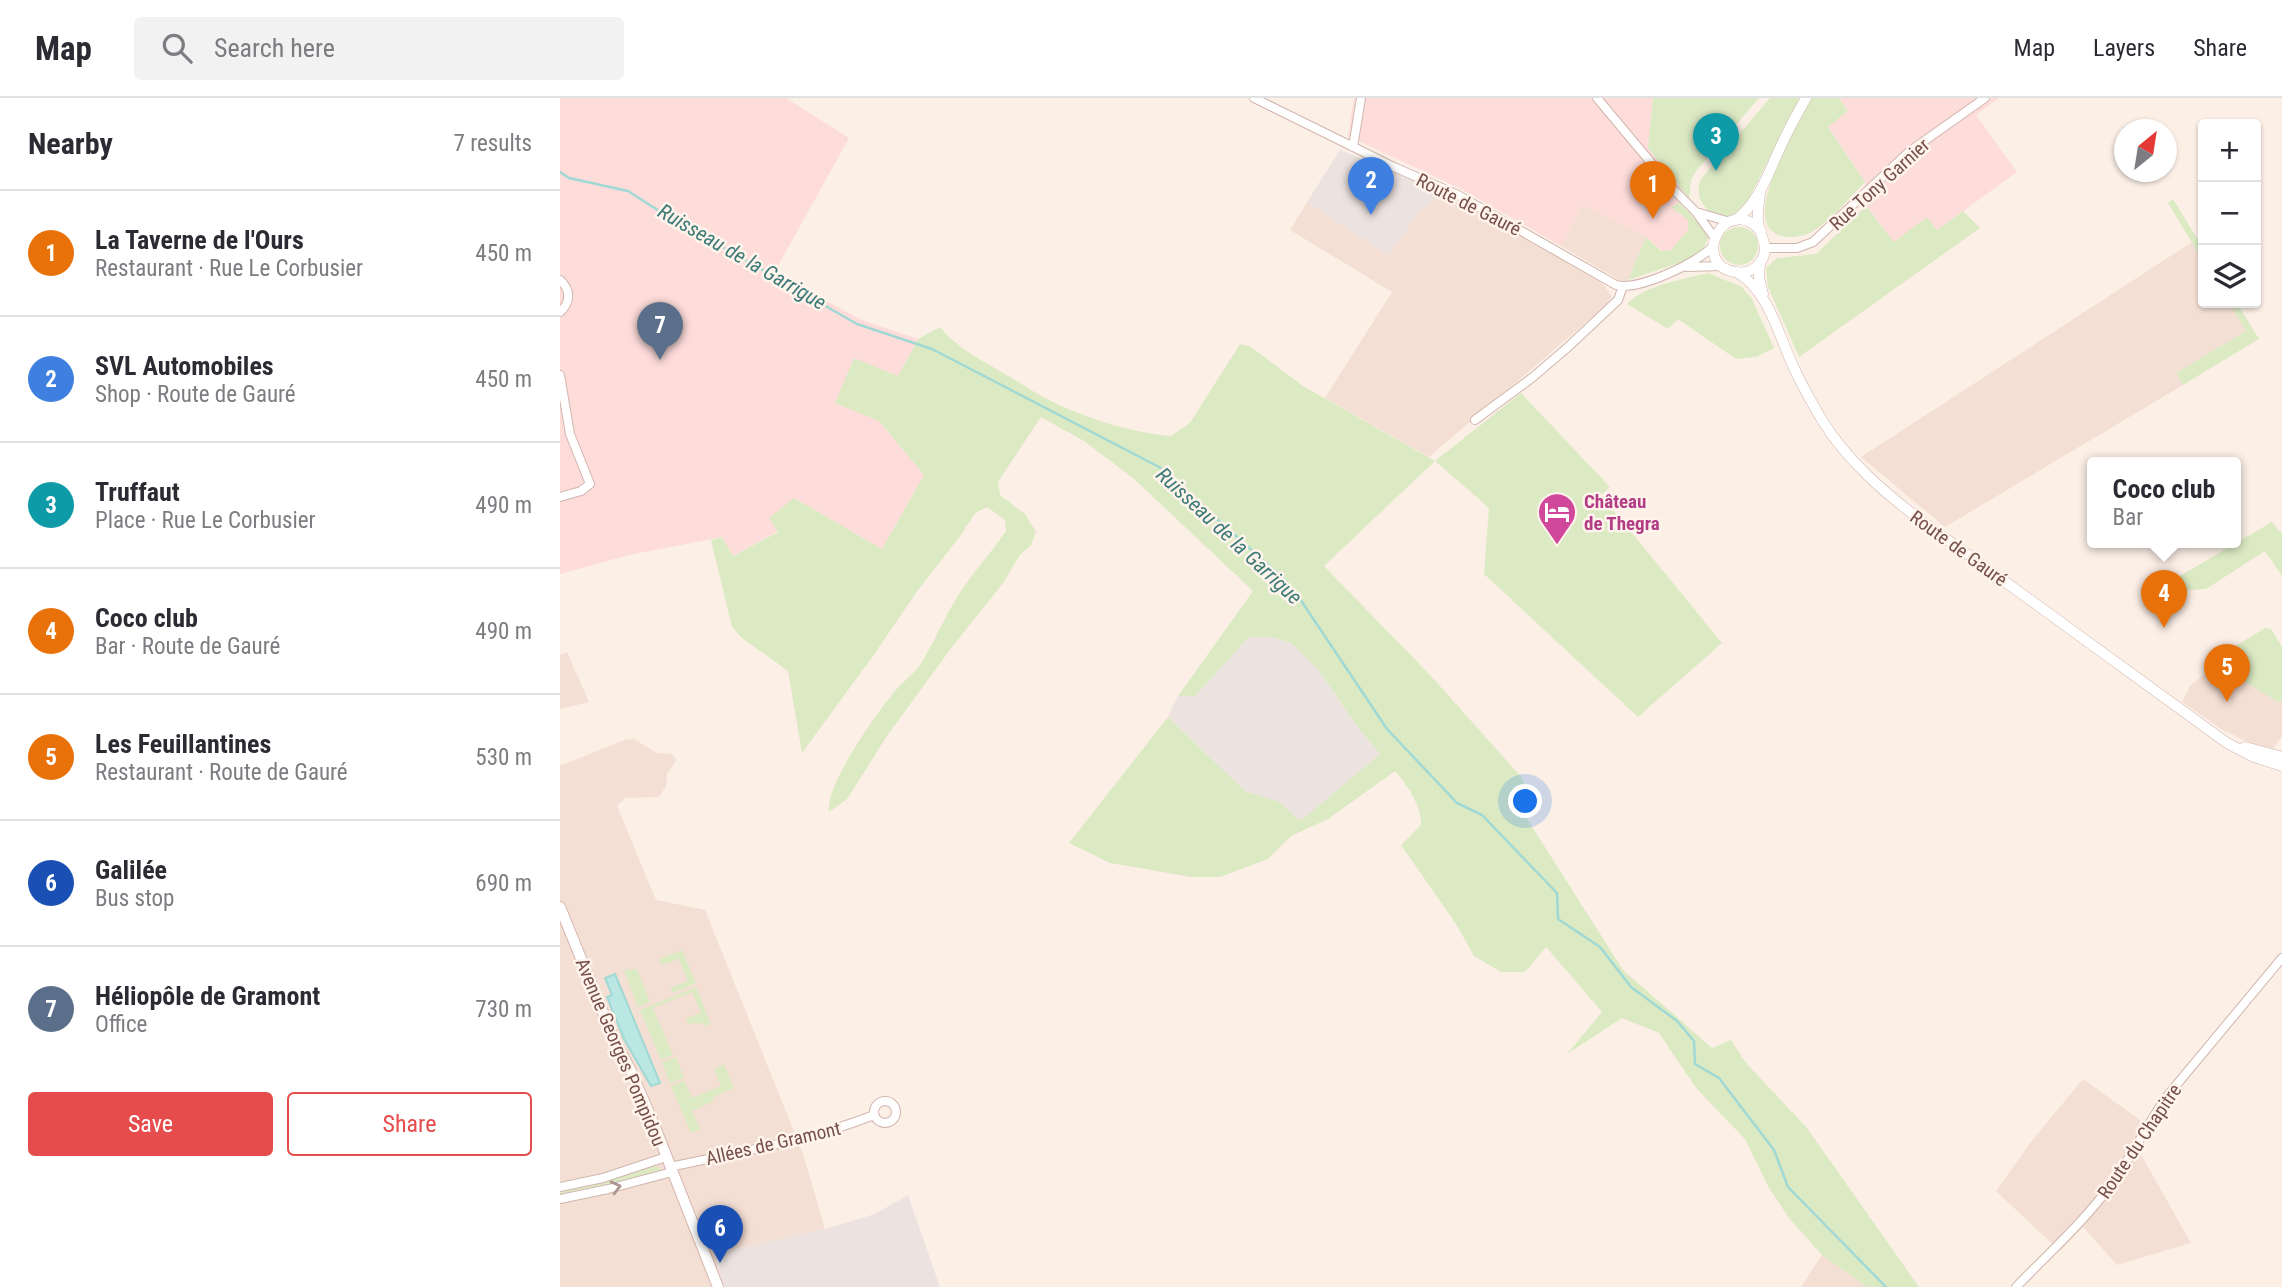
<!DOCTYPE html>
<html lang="en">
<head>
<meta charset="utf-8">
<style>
  body { margin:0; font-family:"Roboto Condensed",sans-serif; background:#f2f2f3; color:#2b2b33 }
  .controls { position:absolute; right:21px; top:21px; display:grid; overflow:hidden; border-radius:7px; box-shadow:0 2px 5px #0004 }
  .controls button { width:63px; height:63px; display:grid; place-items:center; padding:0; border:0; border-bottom:2px solid #e1e1e2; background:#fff; color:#2b2b33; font:35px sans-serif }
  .compass { position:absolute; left:1554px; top:21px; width:63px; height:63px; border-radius:50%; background:#fff; box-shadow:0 2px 5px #0004; rotate:30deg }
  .you { position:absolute; left:966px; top:704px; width:24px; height:24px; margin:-18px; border:5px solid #fff; border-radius:50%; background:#1a73e8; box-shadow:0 0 0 10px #1a73e833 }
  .badge { display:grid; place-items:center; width:46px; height:46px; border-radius:50%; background:#e64c4b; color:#fff; font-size:23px; font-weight:700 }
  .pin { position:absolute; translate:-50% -58px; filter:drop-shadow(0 2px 4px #0008) }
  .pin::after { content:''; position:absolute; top:37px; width:24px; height:21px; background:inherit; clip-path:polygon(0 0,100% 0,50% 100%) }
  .popup { position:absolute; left:1527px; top:359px; width:154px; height:91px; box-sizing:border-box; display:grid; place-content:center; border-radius:7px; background:#fff; filter:drop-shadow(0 2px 5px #0005); font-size:23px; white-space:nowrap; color:#7c7c81 }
  .popup b { font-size:26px; color:#2b2b33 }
  .popup::after { content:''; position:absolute; left:50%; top:100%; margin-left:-14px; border:14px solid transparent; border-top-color:#fff }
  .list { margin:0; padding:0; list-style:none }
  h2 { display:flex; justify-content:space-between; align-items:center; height:91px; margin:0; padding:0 28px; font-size:30px }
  h2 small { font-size:23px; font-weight:400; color:#7c7c81 }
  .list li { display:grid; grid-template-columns:46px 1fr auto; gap:21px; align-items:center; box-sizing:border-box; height:126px; padding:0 28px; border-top:2px solid #e1e1e2 }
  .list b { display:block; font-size:26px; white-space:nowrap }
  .list p { margin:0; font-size:23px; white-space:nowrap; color:#7c7c81 }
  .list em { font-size:23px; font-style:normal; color:#7c7c81 }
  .actions { display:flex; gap:14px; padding:21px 28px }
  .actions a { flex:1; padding:16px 0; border:2px solid #e64c4b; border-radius:7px; text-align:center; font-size:24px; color:#e64c4b }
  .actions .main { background:#e64c4b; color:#fff }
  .icon { flex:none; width:38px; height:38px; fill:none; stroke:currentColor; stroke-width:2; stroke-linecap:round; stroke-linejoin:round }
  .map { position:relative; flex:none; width:1722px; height:1189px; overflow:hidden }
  header { display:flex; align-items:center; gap:42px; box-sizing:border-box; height:98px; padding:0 35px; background:#fff; border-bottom:2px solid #e1e1e2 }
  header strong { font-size:33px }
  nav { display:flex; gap:38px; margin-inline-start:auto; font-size:24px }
  .search { width:490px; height:63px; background:#f2f2f3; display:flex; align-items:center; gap:18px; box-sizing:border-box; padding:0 24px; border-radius:7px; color:#7c7c81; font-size:26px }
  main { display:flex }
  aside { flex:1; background:#fff }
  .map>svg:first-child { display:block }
  .residential { fill:#f4dfd4 }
  .commercial { fill:#fddcda }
  .industrial { fill:#ece3e0 }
  .green { fill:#dceac4 }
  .water { fill:#bae6e3; stroke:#a0d8d4; stroke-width:2 }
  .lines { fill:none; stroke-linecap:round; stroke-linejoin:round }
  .stream { stroke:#a0d8d4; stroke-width:2.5 }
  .minor-casing { stroke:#d0b6ae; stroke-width:10 }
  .tertiary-casing { stroke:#d0b6ae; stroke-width:11 }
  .secondary-casing { stroke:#d6b7ae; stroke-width:12 }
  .minor { stroke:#fff; stroke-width:8 }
  .tertiary { stroke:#fff; stroke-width:10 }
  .secondary { stroke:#fff; stroke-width:10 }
  .oneway { stroke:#ad9692 }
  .labels { text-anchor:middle; stroke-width:5; stroke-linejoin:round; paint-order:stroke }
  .street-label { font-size:19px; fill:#76504a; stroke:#fff4ec }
  .hotel-label { font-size:19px; font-weight:bold; fill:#b23c85; stroke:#fff4ec; text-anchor:start }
  .water-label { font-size:21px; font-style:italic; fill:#3e7b78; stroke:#fff4ec }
</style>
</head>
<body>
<header>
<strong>Map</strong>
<div class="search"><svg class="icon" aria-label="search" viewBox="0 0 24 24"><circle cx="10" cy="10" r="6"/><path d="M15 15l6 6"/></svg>Search here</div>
<nav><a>Map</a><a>Layers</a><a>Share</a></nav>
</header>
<main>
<aside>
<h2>Nearby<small>7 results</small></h2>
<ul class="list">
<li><span class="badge" style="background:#e8710a">1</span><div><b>La Taverne de l'Ours</b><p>Restaurant · Rue Le Corbusier</p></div><em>450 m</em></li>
<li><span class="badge" style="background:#3f7fe0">2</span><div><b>SVL Automobiles</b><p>Shop · Route de Gauré</p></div><em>450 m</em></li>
<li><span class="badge" style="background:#0f9aa8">3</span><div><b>Truffaut</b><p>Place · Rue Le Corbusier</p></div><em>490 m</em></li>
<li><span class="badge" style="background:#e8710a">4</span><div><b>Coco club</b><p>Bar · Route de Gauré</p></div><em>490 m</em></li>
<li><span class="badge" style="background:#e8710a">5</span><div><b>Les Feuillantines</b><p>Restaurant · Route de Gauré</p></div><em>530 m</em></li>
<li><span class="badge" style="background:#1a4fb4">6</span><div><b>Galilée</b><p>Bus stop</p></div><em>690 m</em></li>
<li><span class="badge" style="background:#5c6f8a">7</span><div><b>Héliopôle de Gramont</b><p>Office</p></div><em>730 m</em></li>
</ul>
<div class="actions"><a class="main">Save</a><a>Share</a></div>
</aside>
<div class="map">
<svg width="1722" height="1189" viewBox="0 0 1722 1189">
  <rect width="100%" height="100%" fill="#fcefe6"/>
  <path class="residential" d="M 881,95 L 951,132 L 1042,185 L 1052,198 L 1046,207 L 869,359 L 765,300 L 832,194 L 730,132 L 747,104 L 828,156 L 861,112 Z
    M 1022,107 L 1086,139 L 1068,182 L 1059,182 L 1001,148 Z
    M 1632,144 L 1643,163 L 1643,205 L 1669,205 L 1686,233 L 1616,275 L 1623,287 L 1385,429 L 1301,359 Z
    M 7,554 L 29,604 L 0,611 L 0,557 Z
    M 1656,566 L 1718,604 L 1722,603 L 1722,638 L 1712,652 L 1688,644 L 1661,631 L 1622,604 L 1630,588 Z
    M 74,641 L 97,655 L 112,656 L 116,662 L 107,676 L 106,688 L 99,699 L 65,700 L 57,708 L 96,802 L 145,812 L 243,1056 L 265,1131 L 154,1156 L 164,1189 L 0,1189 L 0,668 L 64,642 Z
    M 1523,981 L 1591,1030 L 1579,1053 L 1631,1145 L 1557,1167 L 1523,1129 L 1500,1153 L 1436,1093 L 1470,1045 Z
    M 1262,1157 L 1307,1189 L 1241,1189 Z"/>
  <path class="commercial" d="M 0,0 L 226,0 L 289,40 L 214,175 L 302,222 L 358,241 L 338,278 L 319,323 L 364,377 L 322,451 L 234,400 L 218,433 L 173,458 L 162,439 L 69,457 L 0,476 Z
    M 794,0 L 1093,0 L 1088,50 L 1129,100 L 1112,109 L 1128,122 L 1129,132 L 1111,152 L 1102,153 L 1086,139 L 1022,107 L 1001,148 L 903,92 L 788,38 Z
    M 1279,0 L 1439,0 L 1416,17 L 1457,74 L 1377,132 L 1367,120 L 1334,144 L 1306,108 L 1305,84 L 1268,29 L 1288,13 Z"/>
  <path class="industrial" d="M 780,52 L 881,95 L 861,112 L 828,157 L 747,104 Z
    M 689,539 L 713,539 L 731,545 L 757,570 L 796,627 L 820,656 L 743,722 L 738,722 L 719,704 L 685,693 L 608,619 L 618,598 L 635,598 Z
    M 348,1097 L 380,1189 L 164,1189 L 154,1156 L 265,1131 L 315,1116 Z"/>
  <path class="green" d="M 1093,0 L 1199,0 L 1137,72 L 1131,82 L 1129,100 L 1088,50 Z
    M 1210,0 L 1240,0 L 1184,110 L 1169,119 L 1156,118 L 1155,115 L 1154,117 C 1141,108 1135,97 1141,81 Z
    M 1252,0 L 1279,0 L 1288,13 L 1268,29 L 1305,84 C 1290,99 1272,121 1255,132 C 1245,139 1230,141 1219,137 C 1178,124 1239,22 1252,0 Z
    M 1613,101 L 1643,150 L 1643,163 L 1608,105 Z
    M 1119,105 L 1139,125 L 1149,138 L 1143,151 L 1131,161 L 1068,182 L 1086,139 L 1101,153 L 1111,152 L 1128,132 L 1128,122 L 1111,109 Z
    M 1306,108 L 1334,144 L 1367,119 L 1377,132 L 1403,113 L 1420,130 L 1239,259 L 1208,189 L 1206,170 L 1217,160 L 1256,156 Z
    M1160 148a19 19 0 1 1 38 0a19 19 0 1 1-38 0Z
    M 1148,175 L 1182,189 L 1192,201 L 1214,250 L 1196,259 L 1176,261 L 1118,221 L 1108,231 L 1067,206 C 1083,188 1124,181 1148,175 Z
    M 1669,205 L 1677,205 L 1699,241 L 1623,287 L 1616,275 L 1686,233 Z
    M 380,229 C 398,251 421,262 445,276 C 459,284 473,294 487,301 C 525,320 569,334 611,338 L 630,325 L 680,246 L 691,249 L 743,288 L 875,363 L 961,295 L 1050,389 L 1041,397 L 1162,545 L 1078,619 L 924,476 L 929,410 L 875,363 L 764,468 L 871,578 L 963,681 L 965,691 L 957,705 L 1063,872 L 1152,950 L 1171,942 L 1186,965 L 1247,1030 L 1359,1189 L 1307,1189 L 1262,1157 L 1229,1120 L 1209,1090 L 1185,1041 L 1136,990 L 1099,935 L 1062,920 L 1007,956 L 1042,914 L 986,849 L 965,874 L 941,874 L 914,858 L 896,826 L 841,747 L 861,727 C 862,709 847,686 835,673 L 768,721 L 731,738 L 708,761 L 660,779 L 631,779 L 550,765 L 509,745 L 608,619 L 685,693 L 719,704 L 739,722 L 743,721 L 820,656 L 796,627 L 757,570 L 731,545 L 713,539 L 689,539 L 635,598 L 618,598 L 693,493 L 573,380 L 524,343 L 481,319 L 438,384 L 440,397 L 465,416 L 476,434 L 471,447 L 459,458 L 444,484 L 392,549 L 327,638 L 287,701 L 269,714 C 265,687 316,616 334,594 C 342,584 353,577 360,567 C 373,547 381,526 393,506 C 408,479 429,458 446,433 L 445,422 L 427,409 L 415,415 L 401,437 L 358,492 L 313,558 L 242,655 L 228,573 L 182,540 L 172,529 L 151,442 L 162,439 L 173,458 L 218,434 L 209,420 L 234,400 L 322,451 L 364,377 L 319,323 L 275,305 L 294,260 L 338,278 L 358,241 Z
    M 1712,424 L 1722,436 L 1722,478 L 1705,453 L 1646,491 L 1601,494 L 1601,489 Z
    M 1705,530 L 1711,531 L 1722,549 L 1722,603 L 1718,604 L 1656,566 L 1674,549 Z
    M 122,852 L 136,885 L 113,895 L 110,890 L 128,883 L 119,861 L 101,867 L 99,861 Z
    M 77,871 L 90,904 L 78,909 L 64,872 Z
    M 136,889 L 151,926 L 146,928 L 140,925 L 128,926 L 126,921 L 141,914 L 132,894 L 93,910 L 113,957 L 101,962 L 80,912 Z
    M 116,959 L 124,980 L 110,985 L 102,964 Z
    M 164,966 L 174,990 L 153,999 L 154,1003 L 132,1013 L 140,1031 L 131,1035 L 111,988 L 124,983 L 132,1000 L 161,988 L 154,971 Z
    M 96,1068 L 100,1070 L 98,1074 L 0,1098 L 0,1091 Z"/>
  <path class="water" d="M 55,876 L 100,985 L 91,988 L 64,941 L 47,899 L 52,897 L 45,880 Z"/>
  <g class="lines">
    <path class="stream" d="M 0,74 L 9,80 L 68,93 L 96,111 L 297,226 L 372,251 L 599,369 L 724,481 L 736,495 L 827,631 L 897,705 L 922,717 L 997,795 L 998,821 L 1040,849 L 1071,889 L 1117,923 L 1134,943 L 1135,966 L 1159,980 L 1214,1052 L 1228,1089 L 1326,1189"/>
    <defs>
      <path id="minor" d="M 694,0 L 834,69 L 898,97 L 1056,187 C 1078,193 1138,165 1153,148
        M 1037,0 L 1113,91 L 1136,114 L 1154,139
        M 793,49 L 801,0
        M 1136,114 L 1170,124
        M 1206,150 L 1237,150 L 1253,144 L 1350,53 L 1425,0
        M 1127,169 L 1161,168
        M 0,182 C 11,192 11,204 0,214
        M 0,277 L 10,336 L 30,386 L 21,393 L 0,399
        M 915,322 L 973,279 L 1008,249 L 1058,202 L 1063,188
        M314 1014a11 11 0 1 1 22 0a11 11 0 1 1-22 0Z
        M 110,1069 C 179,1054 248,1043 314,1017
        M 0,1089 L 43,1080 L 106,1059
        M 0,1101 L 48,1091 L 112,1074
        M 1456,1189 C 1489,1155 1525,1123 1553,1084 C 1573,1056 1588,1025 1608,997 L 1722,860"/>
      <path id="tertiary" d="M 1200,96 C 1199,105 1197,115 1198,124 C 1200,139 1211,150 1200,165 C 1194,172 1185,176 1176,174 C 1129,168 1164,93 1201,133
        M 1176,122 C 1200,103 1208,75 1221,48 C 1228,32 1237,16 1246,0
        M 1200,164 L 1199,180 L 1203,196
        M 1178,175 C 1209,193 1219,239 1234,270 C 1242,288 1252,305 1262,322 C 1287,363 1325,395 1363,424 L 1667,645 L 1694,659 L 1722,668
        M 1685,649 L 1722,659"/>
      <path id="secondary" d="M 0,809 L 53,939 L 70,971 L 95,1029 L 158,1189"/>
    </defs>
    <use href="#minor" class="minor-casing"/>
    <use href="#tertiary" class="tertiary-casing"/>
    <use href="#secondary" class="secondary-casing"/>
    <use href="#minor" class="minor"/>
    <use href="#tertiary" class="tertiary"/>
    <use href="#secondary" class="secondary"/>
  </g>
  <defs><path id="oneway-chevron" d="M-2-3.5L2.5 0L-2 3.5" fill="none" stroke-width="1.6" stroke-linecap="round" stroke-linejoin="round" transform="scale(1.75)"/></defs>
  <use class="oneway" href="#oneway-chevron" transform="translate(56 1089) rotate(-14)"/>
  <defs>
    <symbol id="hotel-pin" viewBox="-11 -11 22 30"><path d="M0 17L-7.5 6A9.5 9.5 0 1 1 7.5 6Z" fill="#d1479c" stroke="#fff4ec"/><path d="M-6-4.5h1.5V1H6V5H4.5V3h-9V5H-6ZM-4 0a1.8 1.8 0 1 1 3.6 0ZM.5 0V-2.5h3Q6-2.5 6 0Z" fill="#fff"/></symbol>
  </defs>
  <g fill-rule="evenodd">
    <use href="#hotel-pin" x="975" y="392" width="44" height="60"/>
  </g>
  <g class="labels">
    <g class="street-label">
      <text transform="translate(1319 86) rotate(-42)" y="7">Rue Tony Garnier</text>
      <text transform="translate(909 106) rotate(27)" y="7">Route de Gauré</text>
      <text transform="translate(1399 450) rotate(36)" y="7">Route de Gauré</text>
      <text transform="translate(61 954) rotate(67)" y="7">Avenue Georges Pompidou</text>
      <text transform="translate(1579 1043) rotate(-56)" y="7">Route du Chapitre</text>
      <text transform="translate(213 1045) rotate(-13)" y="7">Allées de Gramont</text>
    </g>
    <g class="hotel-label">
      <text x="1024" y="410">Château<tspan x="1024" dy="22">de Thegra</tspan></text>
    </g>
    <g class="water-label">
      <text transform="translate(182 159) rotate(30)" y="7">Ruisseau de la Garrigue</text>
      <text transform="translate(669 438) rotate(43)" y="7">Ruisseau de la Garrigue</text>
    </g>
  </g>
</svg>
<div class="controls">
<button>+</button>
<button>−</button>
<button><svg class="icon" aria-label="layers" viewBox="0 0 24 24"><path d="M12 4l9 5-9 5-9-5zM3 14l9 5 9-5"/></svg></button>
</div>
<svg class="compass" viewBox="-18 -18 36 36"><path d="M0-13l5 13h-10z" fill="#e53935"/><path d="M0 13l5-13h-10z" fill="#7c7c81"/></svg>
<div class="you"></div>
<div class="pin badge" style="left:1093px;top:121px;background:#e8710a">1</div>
<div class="pin badge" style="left:811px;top:117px;background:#3f7fe0">2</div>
<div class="pin badge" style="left:1156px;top:73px;background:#0f9aa8">3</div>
<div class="pin badge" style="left:1604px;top:530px;background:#e8710a">4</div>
<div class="popup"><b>Coco club</b>Bar</div>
<div class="pin badge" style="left:1667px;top:604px;background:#e8710a">5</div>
<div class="pin badge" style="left:160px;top:1165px;background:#1a4fb4">6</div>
<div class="pin badge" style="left:100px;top:262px;background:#5c6f8a">7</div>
</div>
</main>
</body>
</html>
